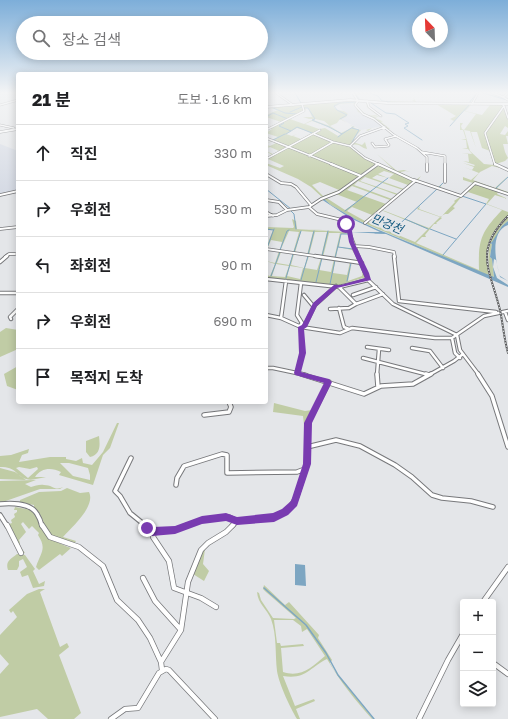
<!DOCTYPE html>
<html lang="ko">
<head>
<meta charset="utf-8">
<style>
  body { margin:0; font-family:"Golos Text","Noto Sans KR",sans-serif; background:#f6f6f6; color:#202124 }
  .controls { position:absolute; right:12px; bottom:12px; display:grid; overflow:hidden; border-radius:4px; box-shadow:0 2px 10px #0003 }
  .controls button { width:36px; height:36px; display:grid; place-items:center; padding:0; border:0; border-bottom:1px solid #e0e0e0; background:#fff; color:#202124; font:20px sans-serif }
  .compass { position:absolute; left:412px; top:12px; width:36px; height:36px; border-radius:50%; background:#fff; box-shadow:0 2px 10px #0003; rotate:337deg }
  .stop { position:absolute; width:12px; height:12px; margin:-9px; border:3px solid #793bb0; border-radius:50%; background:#fff }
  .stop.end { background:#793bb0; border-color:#fff; box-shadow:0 1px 4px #0008 }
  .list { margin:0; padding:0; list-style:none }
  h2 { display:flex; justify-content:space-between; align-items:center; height:52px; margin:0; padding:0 16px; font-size:17px }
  h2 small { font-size:13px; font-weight:400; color:#757577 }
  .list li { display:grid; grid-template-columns:26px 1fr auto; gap:12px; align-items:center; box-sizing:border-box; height:56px; padding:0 16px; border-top:1px solid #e0e0e0 }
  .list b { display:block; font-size:15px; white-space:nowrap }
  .list em { font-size:13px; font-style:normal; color:#757577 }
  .icon { flex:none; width:22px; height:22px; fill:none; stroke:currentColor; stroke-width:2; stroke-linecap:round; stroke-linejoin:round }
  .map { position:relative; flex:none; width:508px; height:719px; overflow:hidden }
  .search { position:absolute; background:#fff; box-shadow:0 2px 10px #0003; left:16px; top:16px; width:252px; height:44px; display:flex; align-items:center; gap:10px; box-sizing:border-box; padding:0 14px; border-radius:22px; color:#757577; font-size:15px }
  .panel { position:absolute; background:#fff; box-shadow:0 2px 10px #0003; left:16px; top:72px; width:252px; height:332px; border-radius:4px }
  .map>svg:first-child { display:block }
  .built { fill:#d5dae4 }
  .green { fill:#c0cca5; fill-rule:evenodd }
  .water { fill:#7da6c2 }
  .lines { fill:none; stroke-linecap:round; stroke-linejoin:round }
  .stream-far1 { stroke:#7da6c2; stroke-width:1 }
  .stream { stroke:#7da6c2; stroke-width:1.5 }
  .minor-far4-casing { stroke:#77787b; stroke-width:2.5 }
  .minor-far3-casing { stroke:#77787b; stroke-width:3.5 }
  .minor-far2-casing { stroke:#77787b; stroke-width:4.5 }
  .minor-far1-casing { stroke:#77787b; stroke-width:5.5 }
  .minor-casing { stroke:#77787b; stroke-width:6 }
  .major-casing { stroke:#77787b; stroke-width:3 }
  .minor-far4 { stroke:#fff; stroke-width:1.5 }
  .minor-far3 { stroke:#fff; stroke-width:2 }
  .minor-far2 { stroke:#fff; stroke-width:2.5 }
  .minor-far1 { stroke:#fff; stroke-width:3.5 }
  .minor { stroke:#fff; stroke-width:4.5 }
  .major { stroke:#fff; stroke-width:2 }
  .rail-casing { stroke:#575859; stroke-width:2 }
  .rail { stroke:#e4e6e9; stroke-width:1; stroke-dasharray:1.5; stroke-linecap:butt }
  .route { fill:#793bb0 }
  .labels { text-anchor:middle; stroke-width:4; stroke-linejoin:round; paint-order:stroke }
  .far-water-label { font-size:12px; font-style:italic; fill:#12587f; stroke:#e4e6e9 }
</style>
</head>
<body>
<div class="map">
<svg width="508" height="719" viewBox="0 0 508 719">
  <rect width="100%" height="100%" fill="#e4e6e9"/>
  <path class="built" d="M 353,103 L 359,112 L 383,126 L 361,130 L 341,119 L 346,117 L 348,114 L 341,109 L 339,105 Z
    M 0,144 L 18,151 L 18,190 L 0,194 Z"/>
  <path class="green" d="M 354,93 L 375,93 L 356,95 L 359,99 L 362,100 L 414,102 L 412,100 L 414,100 L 413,97 L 417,103 L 367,101 L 368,107 L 378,115 L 372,117 L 380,116 L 375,118 L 382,121 L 383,121 L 381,122 L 390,129 L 388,129 L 373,118 L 358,112 L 356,108 L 362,113 L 353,103 L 339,105 L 350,103 L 340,104 L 334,107 L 337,110 L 344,111 L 348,114 L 346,117 L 341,119 L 347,123 L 340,119 L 337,123 L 330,126 L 324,121 L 315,119 L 313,120 L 330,126 L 341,133 L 353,127 L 350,125 L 355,127 L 353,128 L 361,130 L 352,141 L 368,131 L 366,130 L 372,128 L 353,142 L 362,145 L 365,142 L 367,149 C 361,148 360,143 352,145 L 352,148 L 364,157 L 363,158 L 394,170 L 377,154 L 384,160 L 420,152 L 384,160 L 397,171 L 404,170 L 410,172 L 406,171 L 400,172 L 416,180 L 421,176 L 418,180 L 438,187 L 442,184 L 440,188 L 460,196 L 473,183 L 463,180 L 463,177 L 471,180 L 479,173 L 464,167 L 472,170 L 474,167 L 463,163 L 474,166 L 475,165 L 463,161 L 469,162 L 468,154 L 462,153 L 472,154 L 468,149 L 462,148 L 467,148 L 466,140 L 461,139 L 466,139 L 463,130 L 460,130 L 460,123 L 463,123 L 461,126 L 462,129 L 464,130 L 476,114 L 464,111 L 454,121 L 450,119 L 456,116 L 436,104 L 501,104 L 503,106 L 485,133 L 487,138 L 486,132 L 504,108 L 508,120 L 508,128 L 505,126 L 500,134 L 505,135 L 508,131 L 508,136 L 506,136 L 508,144 L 503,144 L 505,152 L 508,152 L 505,152 L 508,158 L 505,161 L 496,164 L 508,170 L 492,166 L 480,172 L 473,180 L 495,188 L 508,176 L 497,188 L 508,192 L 508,195 L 498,192 L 497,194 L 508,199 L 495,195 L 487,204 L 508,212 L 508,215 C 488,235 483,248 489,276 L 357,220 L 331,205 L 323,198 L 325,197 L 345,210 L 357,202 L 336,194 L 323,198 L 311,187 L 298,179 L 266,165 L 266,163 L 280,168 L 284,166 L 268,159 L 266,160 L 266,157 L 272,155 L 266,151 L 273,154 L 279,151 L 270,147 L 266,149 L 269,147 L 266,145 L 270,146 L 276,143 L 272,141 L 266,144 L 271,141 L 266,137 L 272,140 L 278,137 L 266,133 L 272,129 L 266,129 L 281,122 L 266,117 L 266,115 L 278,110 L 266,107 L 301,104 L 303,106 L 305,104 L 363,101 L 358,100 ZM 360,101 L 366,102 L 367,107 L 377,115 C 365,117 364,112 356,105 L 356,103 L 356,106 L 354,104 L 355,103 ZM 471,105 L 490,105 L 482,115 L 465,111 ZM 305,108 L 308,108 L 312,117 L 303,117 L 309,119 L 314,119 L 304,124 L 290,119 L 306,110 ZM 312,121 L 329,127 L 341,134 L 338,136 L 325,128 L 319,129 L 305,124 ZM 297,128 L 304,130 L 299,133 L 304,130 L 312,133 L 301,139 L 293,136 L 297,134 L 292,136 L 286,134 ZM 464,130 L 470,131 L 476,148 L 471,132 L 477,132 L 482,148 L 490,151 L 494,165 L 484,164 L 470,151 ZM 384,171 L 394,174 L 389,178 L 408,185 L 404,189 L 372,178 L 377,175 L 388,178 L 378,174 ZM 365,177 L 403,190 L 398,194 L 360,181 ZM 358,181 L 397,195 L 392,199 L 354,185 ZM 320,182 L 339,190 L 323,196 L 312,185 ZM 415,182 L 438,188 L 460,197 L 454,201 L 455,202 L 441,217 L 419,209 L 420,206 L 417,209 L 440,217 L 429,228 L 385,211 L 381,210 L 376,213 ZM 352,186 L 390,200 L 386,204 L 347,190 ZM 468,192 L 489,199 L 486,204 L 502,210 C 481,232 478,240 479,270 L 416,243 L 422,237 L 426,237 L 425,235 L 434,224 L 437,224 L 436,223 L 442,218 L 440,217 L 445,214 L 448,214 L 455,208 L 453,207 L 462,196 ZM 352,207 L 372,215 L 365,221 L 347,211 ZM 381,210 L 428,229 L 415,242 L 369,223 L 369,220 Z
    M 508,217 L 508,221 L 502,226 L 493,242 L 490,243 L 492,244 L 490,257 L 492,259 L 494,278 L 491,277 C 485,249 489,237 508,217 Z
    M 292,219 L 296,221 L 297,229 L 349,231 L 289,229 L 349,232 L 352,244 L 359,262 L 352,250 L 338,247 L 333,273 L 347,275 L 350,262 L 350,269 L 352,262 L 348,281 L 362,276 L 363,270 L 367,277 L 338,285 L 266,278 L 266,275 L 270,276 L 275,264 L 266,261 L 275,263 L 279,251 L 281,252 L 277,263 L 289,265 L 293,254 L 294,254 L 291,265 L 304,268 L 308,256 L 309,256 L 305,268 L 317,270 L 321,258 L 322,258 L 319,270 L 331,272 L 340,233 L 329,233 L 323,257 L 321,257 L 327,232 L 315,232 L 309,255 L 307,255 L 313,232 L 301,231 L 295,253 L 293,253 L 299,232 L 289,231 L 280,251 L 282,242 L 271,240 L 266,252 L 269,240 L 266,239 L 269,240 L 273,230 L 266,230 L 266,228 L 269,228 L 266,227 L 293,228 L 294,227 ZM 341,234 L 349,234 L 353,249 L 339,247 ZM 276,264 L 289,266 L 285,277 L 272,276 ZM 290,266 L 303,268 L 300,279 L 287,276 Z
    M 6,328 L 18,330 L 18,349 L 0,357 L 0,332 Z
    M 18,366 L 18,390 L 7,386 L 4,374 Z
    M 296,375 L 326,383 L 306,422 L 306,433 L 305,433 L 303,416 L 273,412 L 274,403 L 305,411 L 312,410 L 325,384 Z
    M 117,423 L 119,423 L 110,448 L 103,455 L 93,485 L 59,475 L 61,472 C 51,467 41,468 35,477 L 46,477 C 40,478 32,481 26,479 C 15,475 17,467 0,467 L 0,456 L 11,455 L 29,449 L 28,453 L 22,455 L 19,462 L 50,457 L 66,457 L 66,459 L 76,461 L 82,458 L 83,463 L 92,465 L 103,452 ZM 60,463 L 69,463 L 88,468 L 90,475 L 90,480 L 73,476 ZM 19,467 L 30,469 L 37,467 L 38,469 L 28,478 L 16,468 Z
    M 99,436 C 100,445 101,454 90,457 L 86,452 L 86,441 Z
    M 0,468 L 15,472 L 26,480 L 0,479 Z
    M 36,480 L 25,484 L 31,487 C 35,486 40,484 44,485 C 54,485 55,493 66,485 L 60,489 L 40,489 L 0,503 L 0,481 Z
    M 67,488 L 80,493 L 89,492 C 96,506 72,527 63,537 L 76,541 L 74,544 C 67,542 55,540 50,535 C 43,527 43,513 34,508 L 34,505 L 23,503 L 22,505 L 17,504 L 20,502 L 20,500 L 39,492 L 61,491 Z
    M 15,507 L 32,510 C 37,516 38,522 42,529 C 47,538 62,545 71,548 L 62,556 L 60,554 L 39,570 L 36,567 C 41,552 47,549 38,535 L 39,533 L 32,526 L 29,529 L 23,522 L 21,524 L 26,532 L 19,540 L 20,543 L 19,545 L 25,553 L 23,553 L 18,548 L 9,524 L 12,523 L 11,520 L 15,517 L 14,514 L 17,512 L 17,510 L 14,510 Z
    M 205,549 L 203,564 L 209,571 L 204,581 L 193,574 L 201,550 Z
    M 17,554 L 25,555 L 35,569 L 33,571 L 39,584 L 45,581 L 44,586 L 33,588 L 28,575 L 22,577 L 20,572 L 27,567 L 23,559 L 19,561 L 19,566 L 17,570 L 8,570 C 5,561 11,559 17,554 Z
    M 264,585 L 285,605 L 289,602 L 319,635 L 318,638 L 332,660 L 330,663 L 334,670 L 373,719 L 372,719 C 355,700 339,680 327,659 C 310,667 306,680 283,676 L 295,706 L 314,699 L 315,701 L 296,709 L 300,719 L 297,719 C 290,707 279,684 277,671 C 275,654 277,635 271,619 C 267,609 258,604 257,592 L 259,593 L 261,600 L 273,618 L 294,619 L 296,618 L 266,592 L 263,589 ZM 274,620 L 293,620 L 301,626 L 302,632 L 307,629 L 325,656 C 312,667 301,678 283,672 L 281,648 L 304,646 L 303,644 L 281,646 L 280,643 L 277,643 Z
    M 39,589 L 45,589 L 40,592 L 60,647 L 67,643 L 69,647 L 59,655 L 81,713 L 74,719 L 48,719 L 37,709 L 0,717 L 0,674 L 9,664 L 0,654 L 0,635 L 17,617 L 13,611 L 11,613 L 9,610 L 27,594 Z"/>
  <path class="water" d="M 323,198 L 331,205 L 357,220 L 379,230 L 494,277 L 492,259 L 490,257 L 492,244 L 490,243 L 492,242 L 502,226 L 508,221 L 508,225 C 489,232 496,263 500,276 L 508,281 L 500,277 L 496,260 L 494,259 L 493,267 L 497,278 L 508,285 L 508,287 L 386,234 L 351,232 L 380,232 L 350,218 L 321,199 Z
    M 295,564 L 305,565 L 306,586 L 295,585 Z"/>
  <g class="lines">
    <path class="stream-far1" d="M 295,93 L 301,103
      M 370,93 L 378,96 L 382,101 L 390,102
      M 483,93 L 507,100
      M 356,95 L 360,100
      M 371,103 L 386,113 L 395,114 L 409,123 L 405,124 L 408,126 L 404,128 L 422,140
      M 469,103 L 477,93
      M 271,107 L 285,113 L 296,114
      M 304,108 L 308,108 L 315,119 L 312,120 L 329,127
      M 290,112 L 302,107
      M 266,117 L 273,113 L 288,119
      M 340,119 L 347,115 L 337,110 L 334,106 L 340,103 L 357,102
      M 283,122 L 284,123 L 279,126 L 291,131 L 286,134
      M 450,126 L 469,105
      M 329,127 L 342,134 L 353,127
      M 352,128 L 359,130 L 352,142
      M 291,131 L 297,127 L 312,133
      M 338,137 L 342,134
      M 273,140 L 285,134
      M 438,188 L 443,183
      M 266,189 L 291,209
      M 495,189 L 508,177
      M 291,211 L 294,214 L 296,229
      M 345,211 L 388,178
      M 266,229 L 273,230
      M 428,229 L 405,219 L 437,189
      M 430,229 L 456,239
      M 391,232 L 405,219
      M 375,233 L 384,233
      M 338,247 L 353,249 L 357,256
      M 267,248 L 274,229
      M 280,250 L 287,231 L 289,230
      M 294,252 L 301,231
      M 308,255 L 314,231
      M 443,255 L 486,204 L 462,196
      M 322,256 L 328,231
      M 335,258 L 341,234 L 349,234
      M 271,276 L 280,252
      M 286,278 L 293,254
      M 301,280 L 308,256
      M 347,281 L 351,263
      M 316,282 L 322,258
      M 330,284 L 335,260"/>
    <path class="stream" d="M 264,588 L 306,625 L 326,653 L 338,675 L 374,719"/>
    <defs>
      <path id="minor-far4" d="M 276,93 L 293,105
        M 342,93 L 353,93
        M 353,93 L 358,101 L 355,105 L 363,114 L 374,119 L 394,135 L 417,148 L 427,157 L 427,165
        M 493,93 L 503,97
        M 508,93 L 503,97 L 508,100
        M 367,101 L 369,107 L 381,116
        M 472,104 L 478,93
        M 0,105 L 18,100
        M 504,106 L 508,118
        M 0,125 L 14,128
        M 266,130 L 304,111 L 302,104
        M 266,138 L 334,165
        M 333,142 L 350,146
        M 372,143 L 375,147 L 388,146 L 389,145 L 385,139 L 396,136
        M 422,152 L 445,156 L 445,165
        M 309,156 L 333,142 L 314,134
        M 266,159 L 320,130
        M 376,165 L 378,164
        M 380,165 L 365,158 L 350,146 L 360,136 L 385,127
        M 495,165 L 485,133 L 504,106 L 502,104"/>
      <path id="minor-far3" d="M 331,164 L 361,176
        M 427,164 L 427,171
        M 445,164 L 445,182
        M 495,164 L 508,170
        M 266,174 L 281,183 L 291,184 L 296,187 L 311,205
        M 414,180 L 461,196 L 475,183 L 508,194
        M 0,195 L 18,191
        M 266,200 L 279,202 L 287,210
        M 309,207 L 317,214 L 342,220 L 346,224 L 359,257
        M 266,212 L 273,216
        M 266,216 L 277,215 L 287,210 L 309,207 L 321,199 L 339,192 L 378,164
        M 365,223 L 415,181 L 378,164
        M 0,229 L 18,227
        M 354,246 L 369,247 L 394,252 L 395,257
        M 266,249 L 322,257
        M 5,257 L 9,254 L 15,254"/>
      <path id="minor-far2" d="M 315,256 L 362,263
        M 358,256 L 368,280
        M 394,256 L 399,301 L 496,312
        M 0,262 L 7,256
        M 266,279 L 339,287 L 368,280 L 393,304 L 457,335
        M 339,287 L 356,304 L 383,294
        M 0,293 L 18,293
        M 304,295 L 314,307
        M 353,295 L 376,287
        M 339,308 L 344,327 L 349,329
        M 330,309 L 349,308 L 356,304
        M 505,312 L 508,320
        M 266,315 L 281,318 L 301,327 L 340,333 L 352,328 L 435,338 L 452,338
        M 281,318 L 286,281
        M 11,319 L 10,317 L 18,309
        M 300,326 L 302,323 L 297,315 L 301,283
        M 304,327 L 315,305 L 336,286
        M 457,335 L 460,350 L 479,375
        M 367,347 L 389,350
        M 412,348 L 430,351 L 443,368
        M 363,358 L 429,375
        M 460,358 L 455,353 L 452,338 L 484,316 L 508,311
        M 266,368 L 273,368 L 306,375
        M 297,373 L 302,353 L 301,327
        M 377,375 L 379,349
        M 429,375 L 454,361 L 463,354"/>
      <path id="minor-far1" d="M 301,374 L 364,394 L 381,386 L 413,384 L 431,374
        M 377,374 L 378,387
        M 426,374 L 429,375
        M 478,374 L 492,396 L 508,447
        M 204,415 L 229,412 L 231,407 L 229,402
        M 307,447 L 336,440 L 360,446 L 395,465 L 412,477 L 432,495 L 442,498 L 471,501 L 493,507
        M 131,458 L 115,491 L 120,496 L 130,513 L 146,526
        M 176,485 L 177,478 L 184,466 L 222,454 L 227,455 L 227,473 L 297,472 L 305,469
        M 0,504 C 11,503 31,503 37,514 C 39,517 41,522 42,526
        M 0,515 L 7,526
        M 186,526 L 202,520 L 222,517 L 229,517 L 237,521 L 274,517 L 289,509 L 297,496 L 307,464 L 308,423 L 329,382
        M 232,526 L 237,521"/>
      <path id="minor" d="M 7,525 L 21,553
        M 42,525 L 50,537 L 79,547 L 103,566 L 117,600 L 138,620 L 150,638 L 161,662 L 162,670
        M 145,525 L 152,531 L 175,530 L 188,525
        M 154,531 L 153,537 L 169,561 L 174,588 L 201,598 L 216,607
        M 143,578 L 155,601 L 181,630
        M 483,602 L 508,567
        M 161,662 L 181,630 L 188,582 L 201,550 L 208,543 L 226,532 L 233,525
        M 493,663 L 508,674
        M 111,719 L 125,709 L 138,708 L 159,673 L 166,669 L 169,670 L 215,719
        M 419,719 L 448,660 L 463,634"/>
      <path id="major" d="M 266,107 L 350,100 L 387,103 L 508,104
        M 0,132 L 18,129"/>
    </defs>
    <use href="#minor-far4" class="minor-far4-casing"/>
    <use href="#minor-far3" class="minor-far3-casing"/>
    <use href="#minor-far2" class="minor-far2-casing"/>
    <use href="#minor-far1" class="minor-far1-casing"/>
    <use href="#minor" class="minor-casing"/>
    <use href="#major" class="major-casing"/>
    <use href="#minor-far4" class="minor-far4"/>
    <use href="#minor-far3" class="minor-far3"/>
    <use href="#minor-far2" class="minor-far2"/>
    <use href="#minor-far1" class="minor-far1"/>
    <use href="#minor" class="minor"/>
    <use href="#major" class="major"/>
    <defs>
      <path id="rail" d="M 508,216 C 473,251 490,269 500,310 C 503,324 504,339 508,353"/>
    </defs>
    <use href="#rail" class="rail-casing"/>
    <use href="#rail" class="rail"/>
  </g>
  <linearGradient id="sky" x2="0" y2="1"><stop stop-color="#7daed9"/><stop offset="0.48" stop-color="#f3f4f5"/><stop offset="1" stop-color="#f3f4f5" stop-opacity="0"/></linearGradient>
  <rect width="508" height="193" fill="url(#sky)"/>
  <path class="route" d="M 346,222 L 352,231 L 354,242 L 369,273 L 371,280 L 337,288 L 317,306 L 307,327 L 304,329 L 306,353 L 301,372 L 329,379 L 332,382 L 312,423 L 311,464 L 297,506 L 288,515 L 274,522 L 237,525 L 226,521 L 202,524 L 175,534 L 152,536 L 144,531 L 143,528 L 144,525 L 147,524 L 153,527 L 175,526 L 202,516 L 226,513 L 237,517 L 273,513 L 282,509 L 291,501 L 303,464 L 304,423 L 324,383 L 295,375 L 294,373 L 299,353 L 298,327 L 302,325 L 313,303 L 334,285 L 341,285 L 365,278 L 349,242 L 347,231 L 343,224 Z"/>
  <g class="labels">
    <g class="far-water-label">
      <text transform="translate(387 224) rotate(23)" y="4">만겅천</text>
    </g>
  </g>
</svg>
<div class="controls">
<button>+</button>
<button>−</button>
<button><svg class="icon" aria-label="layers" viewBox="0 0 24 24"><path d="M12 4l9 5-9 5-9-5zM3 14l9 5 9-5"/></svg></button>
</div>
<svg class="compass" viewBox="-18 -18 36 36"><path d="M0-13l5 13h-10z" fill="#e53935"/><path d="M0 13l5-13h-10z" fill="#757577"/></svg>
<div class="stop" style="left:346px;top:224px"></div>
<div class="stop end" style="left:147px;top:528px"></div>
<div class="search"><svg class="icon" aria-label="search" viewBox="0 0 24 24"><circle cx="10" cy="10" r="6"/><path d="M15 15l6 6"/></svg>장소 검색</div>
<section class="panel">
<h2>21 분<small>도보 · 1.6 km</small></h2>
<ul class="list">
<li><svg class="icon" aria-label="ahead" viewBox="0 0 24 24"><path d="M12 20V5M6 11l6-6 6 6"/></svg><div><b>직진</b></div><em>330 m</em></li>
<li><svg class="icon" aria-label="right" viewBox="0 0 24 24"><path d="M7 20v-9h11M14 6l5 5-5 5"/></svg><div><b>우회전</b></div><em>530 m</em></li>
<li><svg class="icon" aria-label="left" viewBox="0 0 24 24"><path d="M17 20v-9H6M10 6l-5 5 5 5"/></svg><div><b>좌회전</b></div><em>90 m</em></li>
<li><svg class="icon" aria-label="right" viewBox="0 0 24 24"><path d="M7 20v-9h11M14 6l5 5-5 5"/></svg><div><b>우회전</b></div><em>690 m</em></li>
<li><svg class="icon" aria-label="arrive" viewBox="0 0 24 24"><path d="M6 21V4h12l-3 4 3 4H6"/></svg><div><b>목적지 도착</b></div></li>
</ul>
</section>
</div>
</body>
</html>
